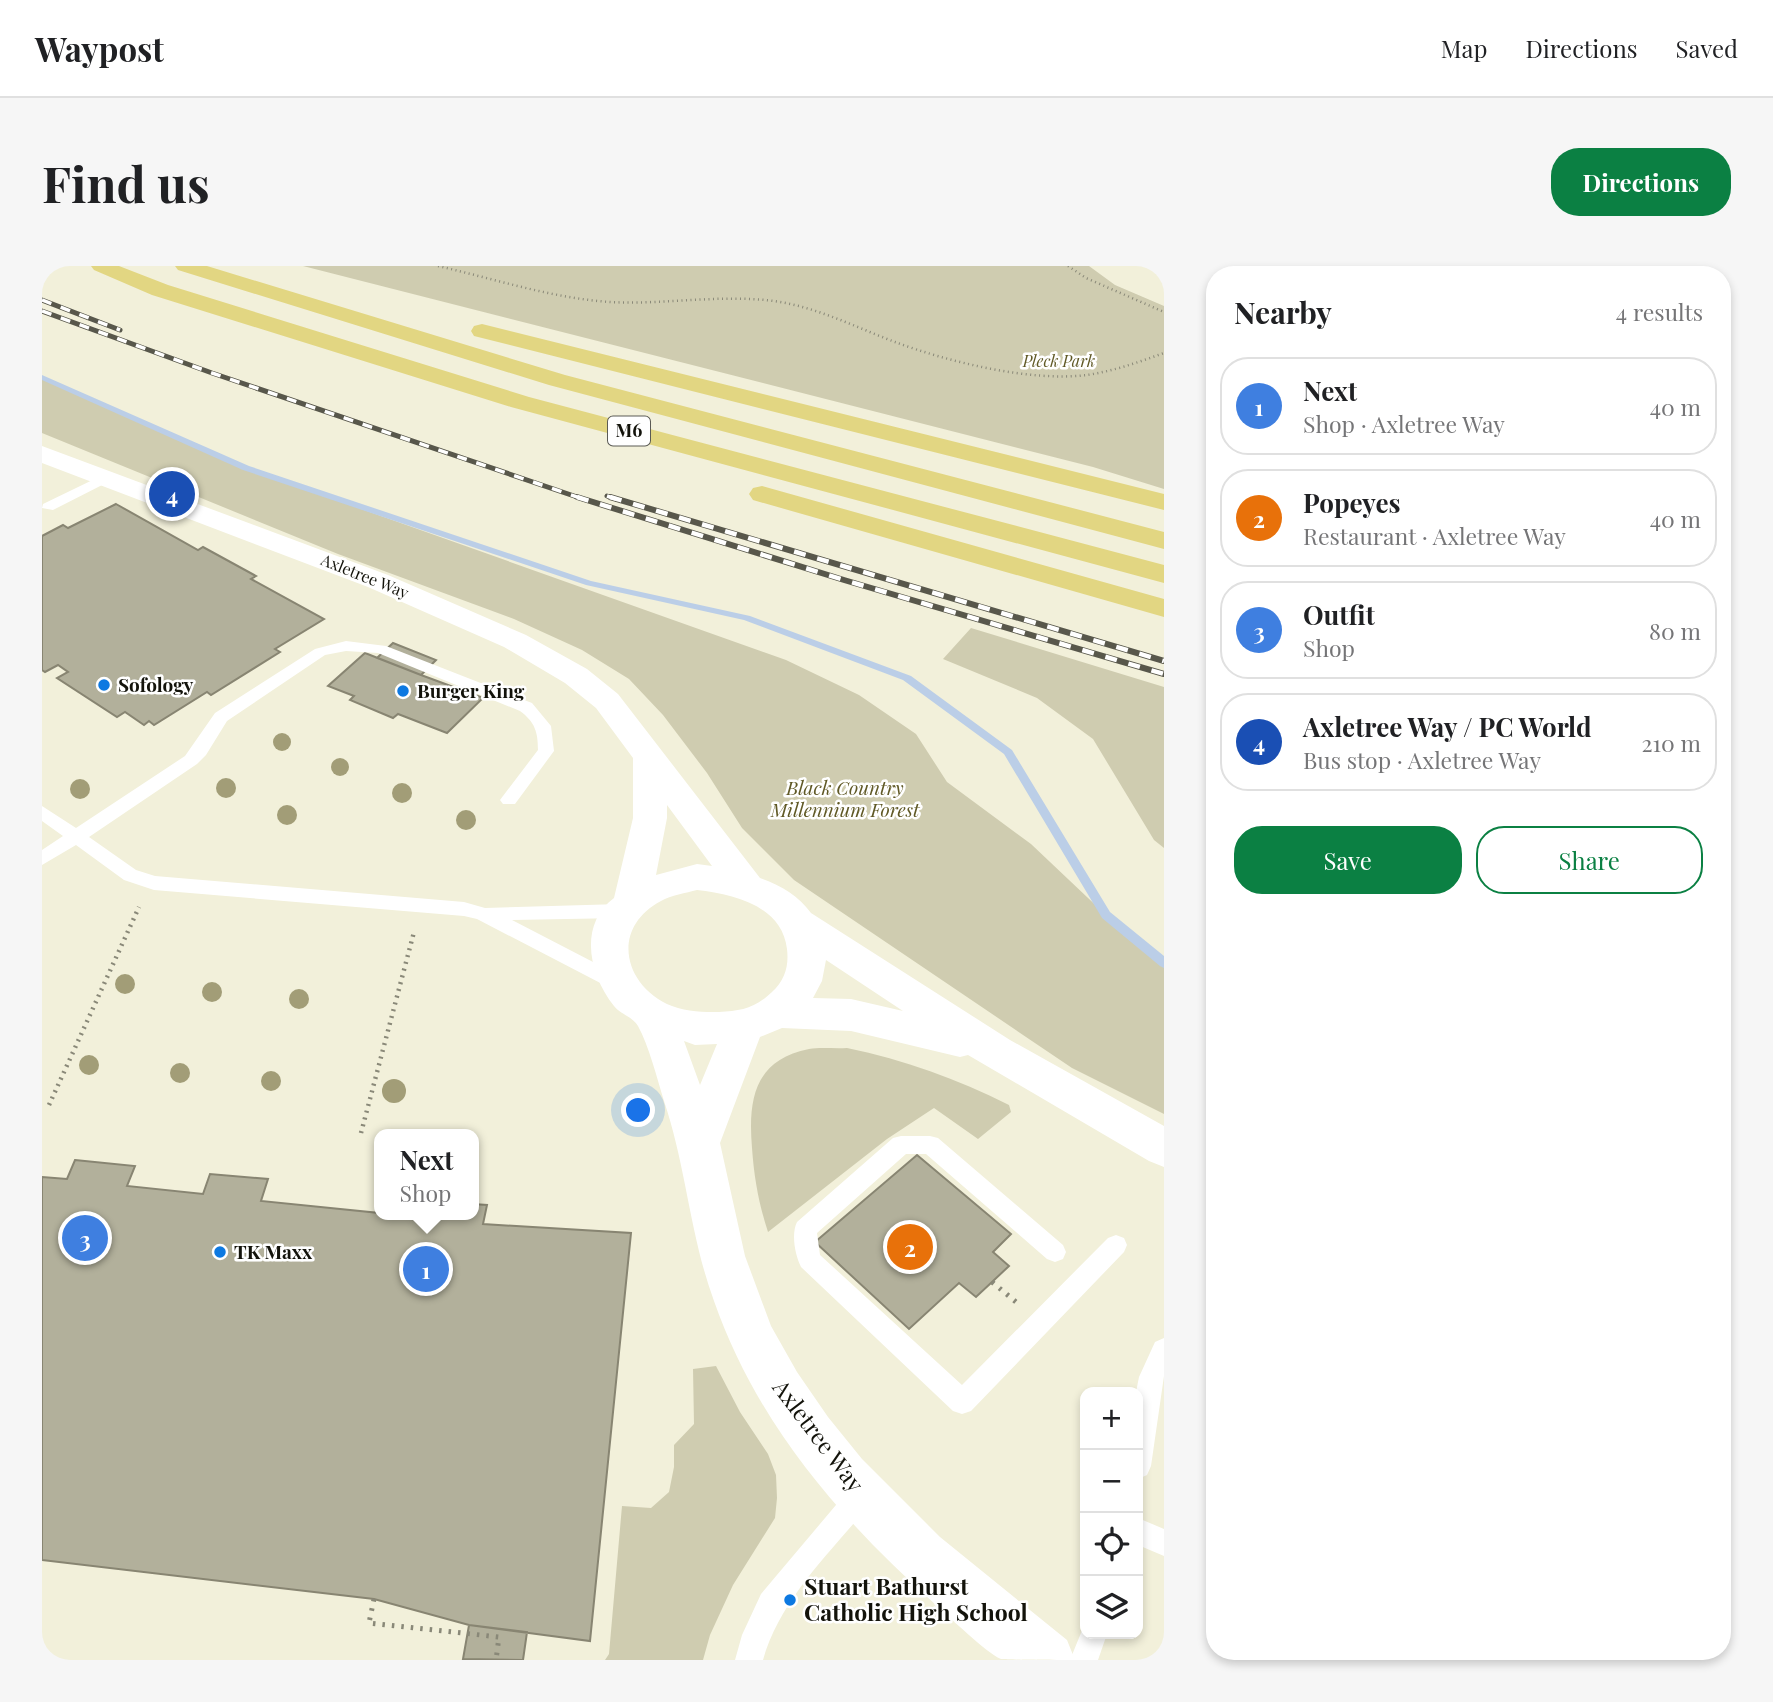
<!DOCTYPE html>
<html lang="en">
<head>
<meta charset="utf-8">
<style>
  body { margin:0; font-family:"Playfair Display",serif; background:#f6f6f6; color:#202124 }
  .controls { position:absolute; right:21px; bottom:21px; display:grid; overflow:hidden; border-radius:14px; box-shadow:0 4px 10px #0003 }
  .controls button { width:63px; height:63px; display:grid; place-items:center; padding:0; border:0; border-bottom:2px solid #e0e0e0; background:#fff; color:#202124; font:35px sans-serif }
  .you { position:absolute; left:597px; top:845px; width:24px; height:24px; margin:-18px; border:5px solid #fff; border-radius:50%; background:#1a73e8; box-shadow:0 0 0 10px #1a73e833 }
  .badge { display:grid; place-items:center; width:46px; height:46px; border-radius:50%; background:#0b8043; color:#fff; font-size:23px; font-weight:700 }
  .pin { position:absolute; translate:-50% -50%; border:4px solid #fff; box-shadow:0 2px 7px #0006 }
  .popup { position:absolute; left:332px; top:863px; width:105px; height:91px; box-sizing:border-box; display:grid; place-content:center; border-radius:14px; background:#fff; filter:drop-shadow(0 2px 5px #0005); font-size:23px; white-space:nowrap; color:#757577 }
  .popup b { font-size:26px; color:#202124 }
  .popup::after { content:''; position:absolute; left:50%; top:100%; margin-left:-14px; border:14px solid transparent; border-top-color:#fff }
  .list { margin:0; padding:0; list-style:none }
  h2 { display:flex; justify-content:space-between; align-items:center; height:91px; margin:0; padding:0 28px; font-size:30px }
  h2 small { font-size:23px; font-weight:400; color:#757577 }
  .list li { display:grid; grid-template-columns:46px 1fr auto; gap:21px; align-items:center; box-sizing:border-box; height:98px; margin:0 14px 14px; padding:0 14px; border:2px solid #e0e0e0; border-radius:28px }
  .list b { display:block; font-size:26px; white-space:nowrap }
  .list p { margin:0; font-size:23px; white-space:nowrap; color:#757577 }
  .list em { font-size:23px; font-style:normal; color:#757577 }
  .actions { display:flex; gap:14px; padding:21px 28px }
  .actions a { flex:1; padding:16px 0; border:2px solid #0b8043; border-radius:28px; text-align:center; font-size:24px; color:#0b8043 }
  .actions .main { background:#0b8043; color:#fff }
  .icon { flex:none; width:38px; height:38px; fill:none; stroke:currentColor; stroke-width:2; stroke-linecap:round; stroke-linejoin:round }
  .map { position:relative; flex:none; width:1122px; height:1394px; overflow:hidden; border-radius:28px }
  header { display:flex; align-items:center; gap:42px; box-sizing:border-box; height:98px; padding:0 35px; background:#fff; border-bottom:2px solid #e0e0e0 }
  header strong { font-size:33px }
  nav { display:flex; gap:38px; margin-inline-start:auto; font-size:24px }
  .intro { display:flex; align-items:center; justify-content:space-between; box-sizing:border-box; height:168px; padding:0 42px }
  h1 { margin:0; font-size:49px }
  .button { padding:18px 32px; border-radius:28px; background:#0b8043; color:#fff; font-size:24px; font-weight:700 }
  main { display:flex; gap:42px; padding:0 42px }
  aside { flex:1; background:#fff; border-radius:28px; box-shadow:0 4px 10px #0003 }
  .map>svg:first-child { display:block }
  .green { fill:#cfccb0 }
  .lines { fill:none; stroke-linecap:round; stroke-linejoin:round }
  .stream { fill:#bbcee7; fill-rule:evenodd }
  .building { fill:#b2b09b; stroke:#888572; stroke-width:2 }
  .path-far2 { stroke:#898878; stroke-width:2.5; stroke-dasharray:1 3.5; stroke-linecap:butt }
  .path-far1 { stroke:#898878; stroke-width:4.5; stroke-dasharray:2 5; stroke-linecap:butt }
  .path { stroke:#898878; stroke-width:5; stroke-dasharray:2.5 7; stroke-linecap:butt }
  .service { fill:#fff; fill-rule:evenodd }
  .tertiary { fill:#fff; fill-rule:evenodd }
  .motorway { fill:#e2d682; fill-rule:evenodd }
  .rail-far1-casing { stroke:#58574b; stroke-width:5 }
  .rail-casing { stroke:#58574b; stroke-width:6 }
  .rail-far1 { stroke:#fff; stroke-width:3.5; stroke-dasharray:10; stroke-linecap:butt }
  .rail { stroke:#fff; stroke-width:4.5; stroke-dasharray:12; stroke-linecap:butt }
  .tree { fill:#a29d77 }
  .poi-dot { fill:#0d79e1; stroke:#fff; stroke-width:2.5 }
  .labels { text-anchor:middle; stroke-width:5; stroke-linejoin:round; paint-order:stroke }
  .far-park-label { font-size:16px; font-style:italic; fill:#605926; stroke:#fff }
  .far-street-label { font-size:16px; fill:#13130b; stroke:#fff }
  .shield { fill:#fff; stroke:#5a5a54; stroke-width:2 }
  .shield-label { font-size:18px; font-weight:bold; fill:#13130b }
  .poi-label { font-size:19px; font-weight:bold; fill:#13130b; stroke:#fff; text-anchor:start }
  .park-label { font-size:19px; font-style:italic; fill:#605926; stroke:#fff }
  .near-street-label { font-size:23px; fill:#13130b; stroke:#fff }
  .near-poi-label { font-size:23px; font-weight:bold; fill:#13130b; stroke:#fff; text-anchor:start }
</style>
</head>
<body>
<header>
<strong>Waypost</strong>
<nav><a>Map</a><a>Directions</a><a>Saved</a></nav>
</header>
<div class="intro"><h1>Find us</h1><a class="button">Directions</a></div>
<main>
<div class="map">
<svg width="1122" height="1394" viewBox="0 0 1122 1394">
  <rect width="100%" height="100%" fill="#f2f0da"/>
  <path class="green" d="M 261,0 L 1047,0 L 1073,19 L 1122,40 L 1122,223 L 1051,201 Z
    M 0,111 L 204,202 L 744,394 L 817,429 L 874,468 L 905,516 L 989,578 L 1064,649 L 1122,697 L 1122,848 L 1030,802 L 752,614 L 700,562 L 665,507 L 621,449 L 587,413 L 540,384 L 472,353 L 296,288 L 0,167 Z
    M 929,362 L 1122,421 L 1122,582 L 1112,574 L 1051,473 L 995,432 L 901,393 Z
    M 805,782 C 863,794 915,813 967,839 L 969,846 L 936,873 L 892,842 L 845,873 L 726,966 C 717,939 712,911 710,882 C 706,834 712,794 767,783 C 779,781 793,783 805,782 Z
    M 674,1100 L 698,1146 L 726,1188 L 734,1209 L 735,1232 L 733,1252 L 691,1319 L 668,1369 L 661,1394 L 563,1394 L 567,1388 L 580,1240 L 609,1242 L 627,1226 L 632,1201 L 632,1179 L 652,1158 L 651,1103 Z"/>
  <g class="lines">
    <path class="stream" d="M 0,109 L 207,200 L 549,315 L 708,350 L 869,410 L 970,484 L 1068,646 L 1122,690 L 1122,702 L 1118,700 L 1060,652 L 962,488 L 861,414 L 702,354 L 544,319 L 201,204 L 0,114 Z"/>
  </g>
  <path class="building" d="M 74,238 L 156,284 L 161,281 L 214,310 L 209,313 L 282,353 L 233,383 L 238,386 L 169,429 L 165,426 L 112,459 L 107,455 L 102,459 L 83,446 L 75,451 L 15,412 L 26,406 L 16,399 L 3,406 L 0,404 L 0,270 L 21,259 L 26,262 Z
    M 351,377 L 394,394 L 379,409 L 335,392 Z
    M 323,387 L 379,409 L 441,432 L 405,467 L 356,448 L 351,452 L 308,434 L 312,430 L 286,420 Z
    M 875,889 L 969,968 L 951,986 L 967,1000 L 950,1016 L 934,1031 L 917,1017 L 867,1063 L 773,976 Z
    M 33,894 L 93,900 L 85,920 L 161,928 L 168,908 L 226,913 L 219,935 L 337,947 L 337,949 L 431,949 L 431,938 L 445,939 L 441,958 L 589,967 L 548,1375 L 427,1359 L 332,1333 L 0,1294 L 0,911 L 25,913 Z
    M 427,1359 L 485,1366 L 481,1394 L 421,1393 Z"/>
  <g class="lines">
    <path class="path-far2" d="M 396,0 C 453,13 509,32 568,36 C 622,39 678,28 732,35 C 775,41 813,61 853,76 C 907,96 988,116 1045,109 C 1072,105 1097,96 1122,87
      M 1026,0 L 1044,12 L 1122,46"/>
    <path class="path-far1" d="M 7,839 L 97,641
      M 319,867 L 372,666"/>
    <path class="path" d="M 950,1016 L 974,1036
      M 332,1333 L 327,1357 L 457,1371 L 454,1394"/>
    <path class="service" d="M 63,208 L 68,209 L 68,215 L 11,244 L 0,242 L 1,238 Z
      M 304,375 L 344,380 L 490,437 L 509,460 L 512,485 L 473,538 L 461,538 L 458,534 L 461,530 L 496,484 C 496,466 493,456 478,445 L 336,387 L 304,385 L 283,389 L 185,455 L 164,489 L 155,498 L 47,571 L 94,604 L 113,610 L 422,636 L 443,642 L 579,638 L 586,640 L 588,645 L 586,650 L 579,652 L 470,654 L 580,711 L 583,716 L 580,721 L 573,724 L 566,721 L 435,653 L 422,650 L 112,624 L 82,614 L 34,579 L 0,599 L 0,584 L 21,570 L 0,555 L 0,540 L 34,562 L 143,490 L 173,447 L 273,383 Z
      M 859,870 L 888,870 L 896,872 L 1021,979 L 1024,986 L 1021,993 L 1013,996 L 1005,993 L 884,888 L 864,888 L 775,967 L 778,989 L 920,1119 L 1066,972 L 1074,969 L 1082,972 L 1085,979 L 1082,986 L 929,1145 L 920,1148 L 911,1145 L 759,1001 C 753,989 749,968 755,956 L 851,872 Z
      M 1122,1072 L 1122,1110 L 1109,1200 L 1105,1209 L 1096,1213 L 1094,1126 L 1097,1111 L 1113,1076 Z
      M 819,1216 L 828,1220 L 832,1229 L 828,1238 C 789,1286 738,1333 721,1394 L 693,1394 L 700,1369 L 719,1328 L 810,1220 Z
      M 1096,1252 L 1122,1263 L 1122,1290 L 1096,1279 Z
      M 1043,1357 L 1043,1368 L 1065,1368 L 1056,1394 L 1028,1394 Z"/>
    <path class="tertiary" d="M 0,180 L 346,309 L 484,369 L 545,403 L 576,428 L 718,612 C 738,619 757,630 769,647 L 968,774 L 1122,860 L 1122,901 L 1107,895 L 926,789 L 918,791 L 809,765 L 740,762 L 718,771 L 678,877 L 703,990 L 729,1060 L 755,1106 L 786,1151 L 820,1193 L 898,1271 L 1025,1374 L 1033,1394 C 1019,1394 969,1394 959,1393 C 943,1386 909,1352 894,1339 C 798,1253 715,1158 672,1035 C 648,970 644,900 622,835 C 615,812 607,780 596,760 C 591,751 578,748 572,740 C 547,709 536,659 572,632 L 591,552 L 591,492 L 554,442 L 523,417 L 462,381 L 326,321 L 0,197 ZM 625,539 L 670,600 L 655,598 L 614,609 L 625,552 ZM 655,624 C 692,628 740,640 745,683 C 747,700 743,714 730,726 C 713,742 699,745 677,746 C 661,746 646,746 630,740 C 581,720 568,662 619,635 C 629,629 644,627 655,624 ZM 784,694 L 861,745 L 809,733 L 771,732 L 780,715 ZM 642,775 L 653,779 L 675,778 L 658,819 Z"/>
    <path class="motorway" d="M 49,0 L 77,0 L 126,19 L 487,131 L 1122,299 L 1122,317 L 469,141 L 110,29 L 52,4 Z
      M 133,0 L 165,0 L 523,109 L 1122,266 L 1122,283 L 507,119 L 136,4 Z
      M 440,58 L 1122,228 L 1122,244 L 432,70 L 429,65 L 432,60 Z
      M 720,220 L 1122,333 L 1122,351 L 711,234 L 707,228 L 711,222 Z"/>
    <defs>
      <path id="rail-far1" d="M 0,34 L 78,64
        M 0,45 L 170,107 L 541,233
        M 565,230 L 574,233"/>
      <path id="rail" d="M 535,231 L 802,314 L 1122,408
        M 568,231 L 1122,395"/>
    </defs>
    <use href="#rail-far1" class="rail-far1-casing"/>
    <use href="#rail" class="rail-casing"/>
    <use href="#rail-far1" class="rail-far1"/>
    <use href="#rail" class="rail"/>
  </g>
  <g class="tree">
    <circle cx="240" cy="476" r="9"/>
    <circle cx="298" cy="501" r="9"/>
    <circle cx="184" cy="522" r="10"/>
    <circle cx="38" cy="523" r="10"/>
    <circle cx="360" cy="527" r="10"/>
    <circle cx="245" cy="549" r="10"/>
    <circle cx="424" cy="554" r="10"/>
    <circle cx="83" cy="718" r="10"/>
    <circle cx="170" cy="726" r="10"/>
    <circle cx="257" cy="733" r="10"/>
    <circle cx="47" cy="799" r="10"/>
    <circle cx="138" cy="807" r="10"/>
    <circle cx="229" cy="815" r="10"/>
    <circle cx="352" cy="825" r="12"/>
  </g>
  <g class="poi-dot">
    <circle cx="62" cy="419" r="7"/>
    <circle cx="361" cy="425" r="7"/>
    <circle cx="178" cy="986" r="7"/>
    <circle cx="748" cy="1334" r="7"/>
  </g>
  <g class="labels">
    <g class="far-park-label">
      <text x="1017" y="101">Pleck Park</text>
    </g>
    <g class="far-street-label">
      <text transform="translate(323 310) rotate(22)" y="6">Axletree Way</text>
    </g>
    <rect class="shield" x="566" y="150.5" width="42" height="29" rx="5"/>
    <g class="shield-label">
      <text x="587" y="171">M6</text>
    </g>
    <g class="poi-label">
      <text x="76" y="426">Sofology</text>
      <text x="375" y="432">Burger King</text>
      <text x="192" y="993">TK Maxx</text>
    </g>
    <g class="park-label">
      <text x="803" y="529">Black Country<tspan x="803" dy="22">Millennium Forest</tspan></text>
    </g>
    <g class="near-street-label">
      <text transform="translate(776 1170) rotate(53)" y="8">Axletree Way</text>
    </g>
    <g class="near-poi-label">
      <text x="762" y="1329">Stuart Bathurst<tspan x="762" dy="26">Catholic High School</tspan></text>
    </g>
  </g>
</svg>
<div class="controls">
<button>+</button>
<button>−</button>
<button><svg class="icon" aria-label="locate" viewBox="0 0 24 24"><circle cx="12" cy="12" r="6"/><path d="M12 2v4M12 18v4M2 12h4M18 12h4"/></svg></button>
<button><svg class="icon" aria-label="layers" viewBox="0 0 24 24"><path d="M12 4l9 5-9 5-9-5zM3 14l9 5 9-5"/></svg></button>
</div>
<div class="you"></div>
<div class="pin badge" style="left:384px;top:1003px;background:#3f7fe0">1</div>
<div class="popup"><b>Next</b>Shop</div>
<div class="pin badge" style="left:868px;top:981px;background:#e8710a">2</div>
<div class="pin badge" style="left:43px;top:972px;background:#3f7fe0">3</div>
<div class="pin badge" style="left:130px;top:228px;background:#1a4fb4">4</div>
</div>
<aside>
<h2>Nearby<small>4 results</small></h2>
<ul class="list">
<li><span class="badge" style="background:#3f7fe0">1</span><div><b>Next</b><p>Shop · Axletree Way</p></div><em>40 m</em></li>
<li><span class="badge" style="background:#e8710a">2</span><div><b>Popeyes</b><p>Restaurant · Axletree Way</p></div><em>40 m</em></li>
<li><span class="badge" style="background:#3f7fe0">3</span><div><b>Outfit</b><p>Shop</p></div><em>80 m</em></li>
<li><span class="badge" style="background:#1a4fb4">4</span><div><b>Axletree Way / PC World</b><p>Bus stop · Axletree Way</p></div><em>210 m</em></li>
</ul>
<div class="actions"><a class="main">Save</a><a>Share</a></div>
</aside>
</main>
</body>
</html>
